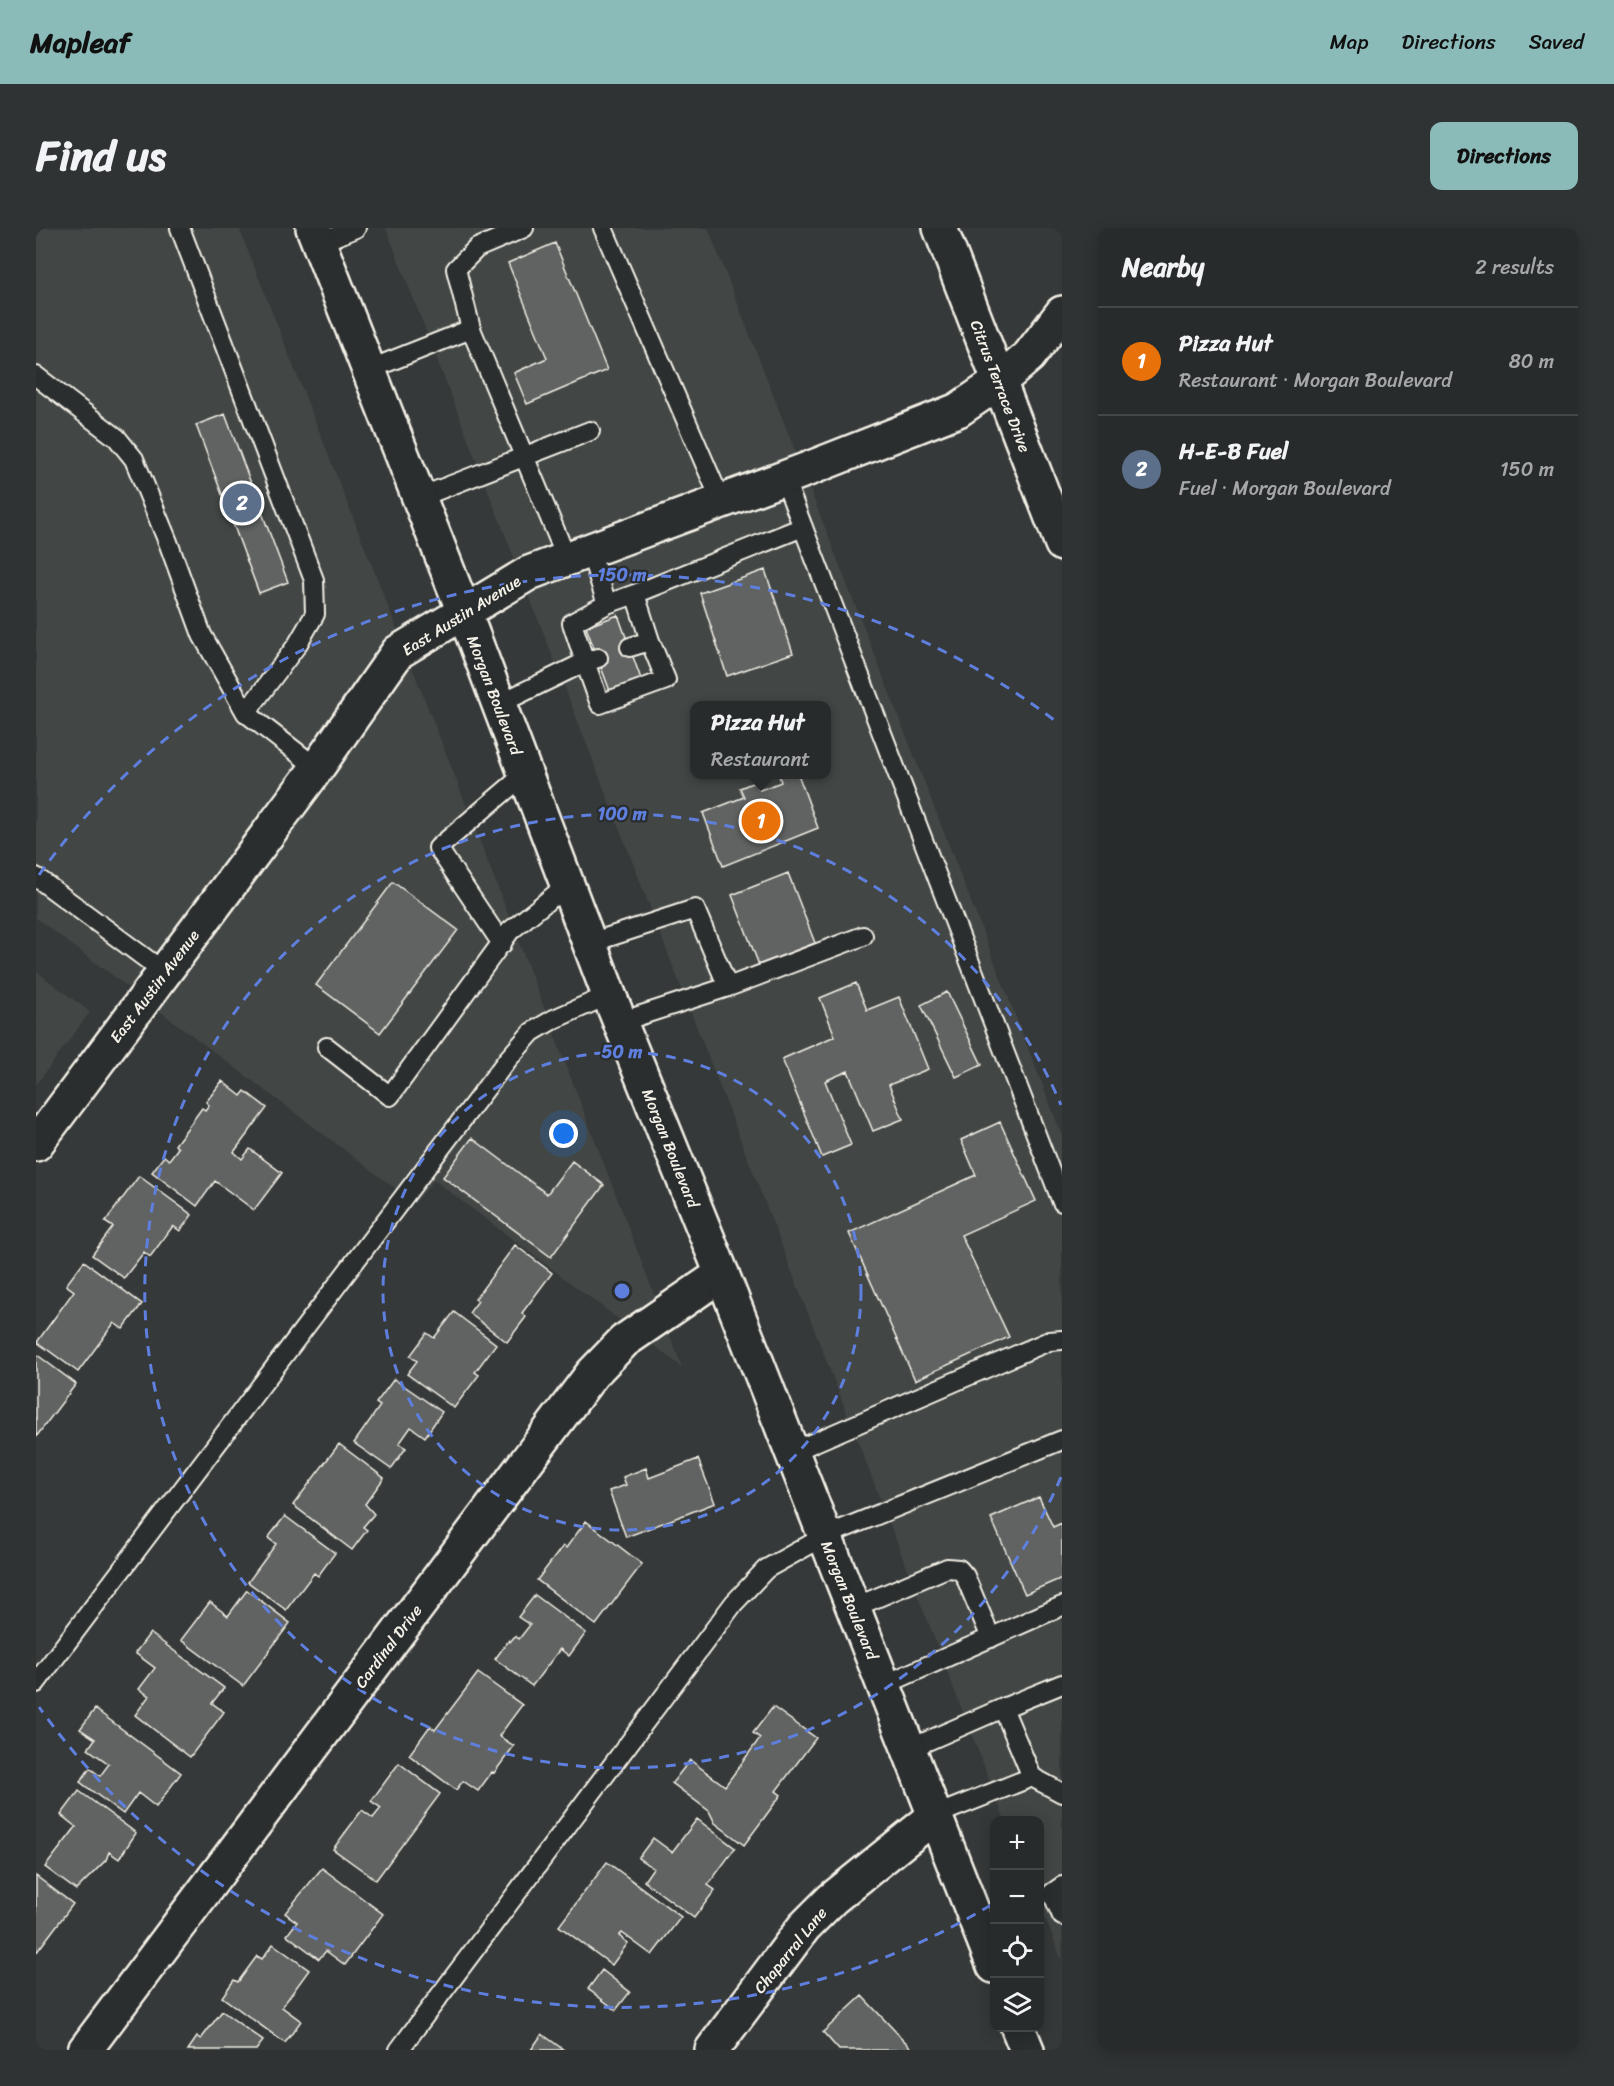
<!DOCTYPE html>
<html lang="en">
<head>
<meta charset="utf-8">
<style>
  body { margin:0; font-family:Sriracha,sans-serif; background:#303333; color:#f1f3f6 }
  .controls { position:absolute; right:18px; bottom:18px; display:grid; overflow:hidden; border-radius:12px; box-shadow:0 3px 15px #0003 }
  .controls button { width:54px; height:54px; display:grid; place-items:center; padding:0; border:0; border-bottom:2px solid #444747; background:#282b2b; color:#f1f3f6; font:30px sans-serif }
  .you { position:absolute; left:528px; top:906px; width:21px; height:21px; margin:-15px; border:4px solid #fff; border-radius:50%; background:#1a73e8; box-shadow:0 0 0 9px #1a73e833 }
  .badge { display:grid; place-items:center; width:39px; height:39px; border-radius:50%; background:#8bbbb9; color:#fff; font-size:20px; font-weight:700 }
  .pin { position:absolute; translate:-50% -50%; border:3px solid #fff; box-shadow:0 2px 6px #0006 }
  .popup { position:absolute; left:654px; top:473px; width:141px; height:78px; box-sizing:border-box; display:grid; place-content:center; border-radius:12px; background:#282b2b; filter:drop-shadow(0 2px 4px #0005); font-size:20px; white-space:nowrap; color:#a5a7a9 }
  .popup b { font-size:22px; color:#f1f3f6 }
  .popup::after { content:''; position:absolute; left:50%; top:100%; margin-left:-12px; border:12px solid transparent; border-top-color:#282b2b }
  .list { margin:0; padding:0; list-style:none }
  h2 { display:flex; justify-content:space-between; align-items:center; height:78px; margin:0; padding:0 24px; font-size:26px }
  h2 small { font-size:20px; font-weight:400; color:#a5a7a9 }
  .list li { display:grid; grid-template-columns:39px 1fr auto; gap:18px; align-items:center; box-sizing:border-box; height:108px; padding:0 24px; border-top:2px solid #444747 }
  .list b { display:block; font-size:22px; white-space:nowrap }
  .list p { margin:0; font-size:20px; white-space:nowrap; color:#a5a7a9 }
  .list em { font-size:20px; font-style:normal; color:#a5a7a9 }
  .icon { flex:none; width:33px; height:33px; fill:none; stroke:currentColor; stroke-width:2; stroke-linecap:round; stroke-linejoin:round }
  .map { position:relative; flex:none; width:1026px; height:1822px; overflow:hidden; border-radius:12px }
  header { display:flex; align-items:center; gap:36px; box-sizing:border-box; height:84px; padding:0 30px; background:#8bbbb9; color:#111 }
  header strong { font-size:28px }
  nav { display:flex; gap:33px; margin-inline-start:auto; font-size:21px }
  .intro { display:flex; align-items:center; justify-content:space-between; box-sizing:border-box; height:144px; padding:0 36px }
  h1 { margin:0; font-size:42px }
  .button { padding:15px 27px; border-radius:12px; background:#8bbbb9; color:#111; font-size:21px; font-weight:700 }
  main { display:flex; gap:36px; padding:0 36px }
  aside { flex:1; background:#282b2b; border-radius:12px; box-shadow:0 3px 15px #0003 }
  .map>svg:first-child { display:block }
  .built { fill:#434645; fill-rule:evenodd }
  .building { fill:#616362; stroke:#f4f1e8; stroke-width:1.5 }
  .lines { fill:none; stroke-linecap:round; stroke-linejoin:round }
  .service-casing { stroke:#f4f1e8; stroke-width:22 }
  .minor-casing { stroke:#f4f1e8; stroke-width:38 }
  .tertiary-casing { stroke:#f4f1e8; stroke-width:38 }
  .secondary-casing { stroke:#f4f1e8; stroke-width:38 }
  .service { stroke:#2a2d2e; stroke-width:18 }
  .minor { stroke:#2a2d2e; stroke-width:33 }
  .tertiary { stroke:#2a2d2e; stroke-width:33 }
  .secondary { stroke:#2a2d2e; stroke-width:33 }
  .ring { fill:none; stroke:#5e7fdd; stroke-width:3; stroke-dasharray:10 8 }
  .labels { text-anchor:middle; stroke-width:4.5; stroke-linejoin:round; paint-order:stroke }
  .street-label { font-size:16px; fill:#f4f1e8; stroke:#2a2d2e }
  .centre { fill:#5e7fdd; stroke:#2a2d2e; stroke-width:3 }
  .ring-label { font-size:18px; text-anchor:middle; font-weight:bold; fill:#5e7fdd; stroke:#2a2d2e; stroke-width:4.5; stroke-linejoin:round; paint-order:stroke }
</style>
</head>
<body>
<header>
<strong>Mapleaf</strong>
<nav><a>Map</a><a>Directions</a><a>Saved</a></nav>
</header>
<div class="intro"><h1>Find us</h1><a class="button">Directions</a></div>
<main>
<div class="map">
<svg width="1026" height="1822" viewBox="0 0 1026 1822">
  <rect width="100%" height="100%" fill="#363939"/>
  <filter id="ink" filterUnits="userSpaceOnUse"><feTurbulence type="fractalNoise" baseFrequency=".0167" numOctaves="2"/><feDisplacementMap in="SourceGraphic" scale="12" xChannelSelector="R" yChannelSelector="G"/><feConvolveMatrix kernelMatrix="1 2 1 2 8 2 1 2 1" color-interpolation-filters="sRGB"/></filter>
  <g filter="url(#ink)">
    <path class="built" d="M 0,0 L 203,0 L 420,551 L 646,1139 L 398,952 L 379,975 L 0,690 Z
      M 350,0 L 672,0 L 1026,907 L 1026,1732 L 1004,1677 L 1004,1592 L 969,1592 ZM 659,478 L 791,478 L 791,546 L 659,546 Z
      M 0,743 L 54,784 L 0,857 Z"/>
    <path class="building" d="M 519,15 L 571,142 L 491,176 L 478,145 L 511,130 L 472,35 Z
      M 189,186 L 252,354 L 223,365 L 160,197 Z
      M 729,342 L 757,425 L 691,448 L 664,365 Z
      M 582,387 L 605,451 L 574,463 L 550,399 Z
      M 762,546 L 782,600 L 687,638 L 667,585 L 708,569 L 704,560 L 721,553 L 724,562 L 745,554 L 743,547 Z
      M 752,645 L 779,715 L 723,737 L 696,667 Z
      M 357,654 L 422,702 L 344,805 L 280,757 Z
      M 820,755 L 831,782 L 863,769 L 892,841 L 853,857 L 867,891 L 837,903 L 812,843 L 789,853 L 815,917 L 786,929 L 746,831 L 799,808 L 784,770 Z
      M 911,764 L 946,837 L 920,849 L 885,777 Z
      M 186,853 L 205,868 L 209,863 L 231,880 L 198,924 L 206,931 L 214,921 L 246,945 L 218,982 L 179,953 L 161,978 L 116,944 L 128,928 L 133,932 L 142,920 L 139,917 L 166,880 L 169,882 L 173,877 L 170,874 Z
      M 964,894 L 1000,973 L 925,1007 L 973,1109 L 879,1152 L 813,1005 L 940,947 L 925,912 Z
      M 436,910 L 511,966 L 536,933 L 568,957 L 515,1029 L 407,949 Z
      M 103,948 L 156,987 L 144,1003 L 137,998 L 114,1029 L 108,1024 L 88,1050 L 56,1027 L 77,999 L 69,994 Z
      M 479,1017 L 516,1045 L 486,1085 L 490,1089 L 471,1114 L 433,1085 L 442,1073 L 439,1071 Z
      M 48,1033 L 106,1076 L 87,1101 L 78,1095 L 42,1144 L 1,1114 L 38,1063 L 30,1057 Z
      M 418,1084 L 460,1116 L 439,1144 L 443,1147 L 418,1180 L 371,1146 L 381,1133 L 374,1128 L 391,1105 L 398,1110 Z
      M 0,1126 L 40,1156 L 0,1209 Z
      M 358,1151 L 406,1184 L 389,1209 L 375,1199 L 363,1216 L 370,1220 L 355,1241 L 318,1215 L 344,1178 L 340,1175 Z
      M 303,1216 L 348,1250 L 329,1276 L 338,1286 L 327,1299 L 331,1302 L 316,1322 L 257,1277 Z
      M 662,1231 L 679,1275 L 590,1309 L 573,1263 L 590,1257 L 587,1249 L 610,1240 L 613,1250 Z
      M 1003,1269 L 1017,1299 L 1026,1295 L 1026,1350 L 989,1366 L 955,1290 Z
      M 249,1288 L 299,1325 L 282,1348 L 278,1345 L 250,1382 L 212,1354 L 240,1316 L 232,1310 Z
      M 550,1293 L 606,1336 L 560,1397 L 501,1352 L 527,1318 L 530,1320 Z
      M 211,1362 L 254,1395 L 207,1458 L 145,1412 L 174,1374 L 192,1388 Z
      M 499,1367 L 550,1405 L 533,1428 L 524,1421 L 496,1458 L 459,1431 L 473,1412 L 474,1414 L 479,1408 L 483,1411 L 494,1397 L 482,1389 Z
      M 114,1405 L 188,1460 L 176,1475 L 188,1484 L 154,1529 L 99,1487 L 113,1468 L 103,1461 L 119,1440 L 99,1425 Z
      M 442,1445 L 486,1477 L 463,1508 L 478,1518 L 458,1545 L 456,1544 L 442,1563 L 427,1553 L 420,1562 L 373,1527 L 394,1498 L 399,1502 Z
      M 737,1479 L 780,1510 L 740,1563 L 745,1567 L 708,1617 L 679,1595 L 673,1583 L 636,1555 L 654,1532 L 689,1558 L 724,1510 L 717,1505 Z
      M 59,1481 L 145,1545 L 120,1579 L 102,1565 L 87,1586 L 44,1554 L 54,1540 L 64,1548 L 73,1536 L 52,1521 L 59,1511 L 44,1501 Z
      M 363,1535 L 404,1566 L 340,1652 L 297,1621 L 326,1582 L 337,1590 L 345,1580 L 335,1573 Z
      M 43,1563 L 100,1605 L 83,1631 L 73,1624 L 70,1632 L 40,1662 L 9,1639 L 40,1599 L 25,1587 Z
      M 661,1591 L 699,1620 L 672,1657 L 679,1662 L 658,1690 L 608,1653 L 617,1640 L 602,1630 L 617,1610 L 636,1624 Z
      M 571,1634 L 645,1689 L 616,1727 L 586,1705 L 583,1708 L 592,1715 L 576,1737 L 523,1698 Z
      M 286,1640 L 347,1686 L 309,1737 L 290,1723 L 283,1731 L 251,1707 L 261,1694 L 249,1685 Z
      M 0,1648 L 37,1676 L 0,1725 Z
      M 237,1716 L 273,1742 L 246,1779 L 265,1793 L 249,1815 L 186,1769 L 198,1752 L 202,1754 L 221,1728 L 226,1731 Z
      M 566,1742 L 594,1764 L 580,1782 L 552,1761 Z
      M 826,1768 L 877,1822 L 803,1822 L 787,1804 Z
      M 186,1783 L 227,1813 L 220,1822 L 152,1822 L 161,1809 L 165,1811 Z
      M 506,1806 L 528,1822 L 495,1822 Z"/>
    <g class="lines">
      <defs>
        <path id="service" d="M 144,0 L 278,352 L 279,386 L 261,417 L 210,485
          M 488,0 L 441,20 L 420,41 L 435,101 L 531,331
          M 567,0 L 685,273
          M 283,15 L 320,0
          M 332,142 L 435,101
          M 0,148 L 81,210 L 98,231 L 132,314 L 166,407 L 210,485 L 281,540
          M 748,250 L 1026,974
          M 382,270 L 554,203
          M 554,323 L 571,376
          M 599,366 L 767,299
          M 594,419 L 614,413
          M 463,476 L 549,434 L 536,395 L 571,376 L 599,366 L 614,413 L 630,452 L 564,476 L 549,434 L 562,430
          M 0,649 L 128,744
          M 554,715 L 659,681 L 692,759 L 584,794
          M 466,716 L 402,620 L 489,546
          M 692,759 L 827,708
          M 291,819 L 354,868 L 474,703 L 531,657
          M 756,1224 L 1013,1113 L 1026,1112
          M 817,1380 L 911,1340 L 923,1341 L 929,1348 L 955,1410
          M 0,1455 L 472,831 L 496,804 L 518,791 L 573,767
          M 1026,1456 L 967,1480 L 996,1549 L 1026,1565
          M 848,1457 L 1026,1378
          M 873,1521 L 967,1480
          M 900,1587 L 996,1549
          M 1026,1658 L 1016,1665 L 1026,1688
          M 363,1822 L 698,1375 L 730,1341 L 789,1308 L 1026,1212"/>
        <path id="minor" d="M 904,0 L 1026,316
          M 49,1822 L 556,1146 L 588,1113 L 686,1046
          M 676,1822 L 768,1699 L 796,1671 L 900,1587"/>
        <path id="tertiary" d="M 0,916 L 281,540 L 362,424 L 493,345 L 772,241 L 922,182 L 963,154 L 993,128 L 1026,85"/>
        <path id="secondary" d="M 277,0 L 428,384 L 573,767 L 686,1046 L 958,1738
          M 982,1800 L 991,1822"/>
      </defs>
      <use href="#service" class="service-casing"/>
      <use href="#minor" class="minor-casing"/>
      <use href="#tertiary" class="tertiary-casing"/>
      <use href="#secondary" class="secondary-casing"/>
      <use href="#service" class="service"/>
      <use href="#minor" class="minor"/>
      <use href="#tertiary" class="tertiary"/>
      <use href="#secondary" class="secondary"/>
    </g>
  </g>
  <g class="ring">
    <circle cx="586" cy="1063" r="239"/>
    <path d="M1025 1249A477 477 0 1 1 1025 877"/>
    <path d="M955 1677A716 716 0 0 1 3 1479M3 647A716 716 0 0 1 1022 495"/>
  </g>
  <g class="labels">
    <g class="street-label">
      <text transform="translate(965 158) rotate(69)" y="6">Citrus Terrace Drive</text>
      <text transform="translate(425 387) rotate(-32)" y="6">East Austin Avenue</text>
      <text transform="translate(459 467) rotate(69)" y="6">Morgan Boulevard</text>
      <text transform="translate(118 758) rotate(-53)" y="6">East Austin Avenue</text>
      <text transform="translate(635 920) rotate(68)" y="6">Morgan Boulevard</text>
      <text transform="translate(814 1372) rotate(68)" y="6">Morgan Boulevard</text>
      <text transform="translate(352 1418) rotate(-53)" y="6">Cardinal Drive</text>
      <text transform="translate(754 1722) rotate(-51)" y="6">Chaparral Lane</text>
    </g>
  </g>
  <circle cx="586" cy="1063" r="9" class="centre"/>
  <g class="ring-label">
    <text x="586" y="353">150 m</text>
    <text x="586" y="592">100 m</text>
    <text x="586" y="830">50 m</text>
  </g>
</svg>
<div class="controls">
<button>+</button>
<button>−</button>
<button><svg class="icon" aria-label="locate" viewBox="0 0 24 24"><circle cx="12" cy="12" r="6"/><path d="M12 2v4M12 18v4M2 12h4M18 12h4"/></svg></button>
<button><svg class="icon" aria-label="layers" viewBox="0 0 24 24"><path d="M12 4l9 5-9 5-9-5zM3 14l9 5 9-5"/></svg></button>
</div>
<div class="you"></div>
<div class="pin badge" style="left:725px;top:593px;background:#e8710a">1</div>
<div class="popup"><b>Pizza Hut</b>Restaurant</div>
<div class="pin badge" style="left:206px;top:275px;background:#5c6f8a">2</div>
</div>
<aside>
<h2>Nearby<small>2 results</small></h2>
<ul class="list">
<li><span class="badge" style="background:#e8710a">1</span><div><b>Pizza Hut</b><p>Restaurant · Morgan Boulevard</p></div><em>80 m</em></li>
<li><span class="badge" style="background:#5c6f8a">2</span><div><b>H-E-B Fuel</b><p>Fuel · Morgan Boulevard</p></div><em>150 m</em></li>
</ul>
</aside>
</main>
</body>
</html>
